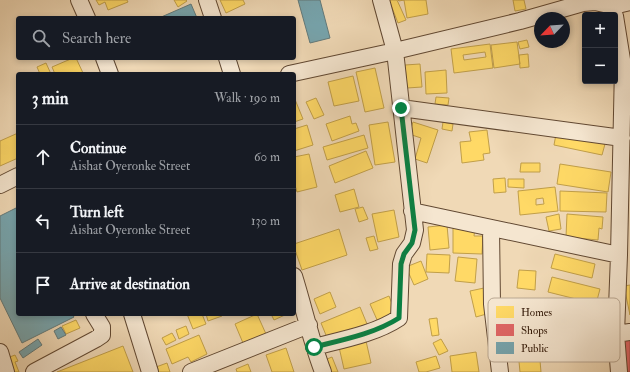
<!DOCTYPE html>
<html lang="en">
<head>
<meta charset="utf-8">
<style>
  body { margin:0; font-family:"IM FELL Double Pica",serif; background:#20242c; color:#f1f3f6 }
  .controls { position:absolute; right:12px; top:12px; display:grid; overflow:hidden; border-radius:4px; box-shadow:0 2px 6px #0003 }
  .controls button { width:36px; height:36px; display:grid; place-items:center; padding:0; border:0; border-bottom:1px solid #363941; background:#171b24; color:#f1f3f6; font:20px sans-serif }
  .compass { position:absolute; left:534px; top:12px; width:36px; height:36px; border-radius:50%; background:#171b24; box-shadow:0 2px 6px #0003; rotate:245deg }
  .stop { position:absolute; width:12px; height:12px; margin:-9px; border:3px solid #0b8043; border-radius:50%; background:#fff }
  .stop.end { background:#0b8043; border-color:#fff; box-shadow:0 1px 4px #0008 }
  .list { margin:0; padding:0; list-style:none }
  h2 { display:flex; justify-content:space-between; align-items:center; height:52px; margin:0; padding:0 16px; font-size:17px }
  h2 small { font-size:13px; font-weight:400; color:#9ea1a6 }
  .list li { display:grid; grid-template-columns:26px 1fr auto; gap:12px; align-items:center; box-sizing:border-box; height:64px; padding:0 16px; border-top:1px solid #363941 }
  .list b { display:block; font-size:15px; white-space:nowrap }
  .list p { margin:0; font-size:13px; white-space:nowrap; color:#9ea1a6 }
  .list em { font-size:13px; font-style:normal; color:#9ea1a6 }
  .icon { flex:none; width:22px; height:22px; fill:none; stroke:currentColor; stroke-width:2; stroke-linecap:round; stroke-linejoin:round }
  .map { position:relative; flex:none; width:630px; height:372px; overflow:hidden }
  .search { position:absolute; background:#171b24; box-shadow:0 2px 6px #0003; left:16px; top:16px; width:280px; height:44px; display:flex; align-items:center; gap:10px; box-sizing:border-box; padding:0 14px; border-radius:4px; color:#9ea1a6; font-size:15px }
  .panel { position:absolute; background:#171b24; box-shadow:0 2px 6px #0003; left:16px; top:72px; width:280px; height:244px; border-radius:4px }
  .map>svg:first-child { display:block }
  .homes { fill:#ffd966; stroke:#c19f49; fill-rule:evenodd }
  .shops { fill:#e06666; stroke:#ac4e49 }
  .public { fill:#76a5af; stroke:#617a7c }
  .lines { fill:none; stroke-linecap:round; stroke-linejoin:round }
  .minor-casing { stroke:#614832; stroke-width:18 }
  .minor { stroke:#f5e6d0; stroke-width:16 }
  .route { stroke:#0b8043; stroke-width:5 }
  .key { fill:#f5e6d0; stroke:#baa893; stroke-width:1 }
  .key-label { font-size:11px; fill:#311706 }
</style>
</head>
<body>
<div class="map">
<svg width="630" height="372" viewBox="0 0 630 372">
  <rect width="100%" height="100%" fill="#f0d9b6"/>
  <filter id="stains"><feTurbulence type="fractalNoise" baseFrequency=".005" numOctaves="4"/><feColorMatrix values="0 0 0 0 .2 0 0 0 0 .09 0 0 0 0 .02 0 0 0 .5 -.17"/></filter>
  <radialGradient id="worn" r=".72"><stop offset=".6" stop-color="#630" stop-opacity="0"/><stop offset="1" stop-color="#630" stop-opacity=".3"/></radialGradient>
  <path class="homes" d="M 96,0 L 127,0 L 128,2 L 108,10 L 105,2 L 99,5 Z
    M 174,0 L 186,0 L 187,1 L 178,7 Z
    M 220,0 L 243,0 L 245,4 L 226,13 Z
    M 389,0 L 397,0 L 406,20 L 398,23 Z
    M 398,0 L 426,0 L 428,14 L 407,18 L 404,0 L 399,1 Z
    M 513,0 L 524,0 L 526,9 L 515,11 Z
    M 527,40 L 529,47 L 520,49 L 518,42 Z
    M 517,42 L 520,64 L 494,68 L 491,45 Z
    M 490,44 L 493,68 L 454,73 L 451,49 ZM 485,52 L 486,57 L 464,60 L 463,55 Z
    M 528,54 L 529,67 L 520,68 L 519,55 Z
    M 73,58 L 76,58 L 83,73 L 55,74 L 52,67 Z
    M 46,63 L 51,74 L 40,74 L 37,67 Z
    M 420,64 L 422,87 L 407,88 L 405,65 Z
    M 375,68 L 384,108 L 365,112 L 356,72 Z
    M 446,70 L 447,93 L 426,94 L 425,72 Z
    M 353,76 L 359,101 L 334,106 L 328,82 Z
    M 294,97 L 303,119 L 294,122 Z
    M 436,97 L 449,98 L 448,105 L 435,104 Z
    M 316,98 L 324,115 L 314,119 L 306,102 Z
    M 350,116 L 352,124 L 356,123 L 359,131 L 332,141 L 326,124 Z
    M 388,122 L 395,162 L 375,165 L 369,125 Z
    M 413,122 L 438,130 L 427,163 L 415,159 L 421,138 L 409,134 Z
    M 443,122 L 453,124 L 452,131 L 442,129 Z
    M 307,125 L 313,145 L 294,151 L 294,129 Z
    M 487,130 L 490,153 L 483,154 L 484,160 L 462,163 L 460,142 L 471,141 L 469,132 Z
    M 18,133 L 18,158 L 0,166 L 0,141 Z
    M 556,134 L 605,144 L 602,155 L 554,145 Z
    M 364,135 L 368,148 L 327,160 L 323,147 Z
    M 366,151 L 373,168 L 335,183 L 329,166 Z
    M 309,154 L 317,187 L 297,192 L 294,182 L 294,157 Z
    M 521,163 L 540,163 L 540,172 L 520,172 Z
    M 560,164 L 611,172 L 608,192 L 557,184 Z
    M 505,178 L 506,192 L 494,193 L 493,179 Z
    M 508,179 L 524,179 L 524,188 L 508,187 Z
    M 555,187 L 558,211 L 520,215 L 518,191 ZM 543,198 L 544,204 L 536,205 L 536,199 Z
    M 354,189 L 359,207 L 340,212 L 335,195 Z
    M 560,191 L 607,193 L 606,212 L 560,211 Z
    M 363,207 L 368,219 L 359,222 L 355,209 Z
    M 394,210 L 399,237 L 378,242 L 372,214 Z
    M 559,214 L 561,229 L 549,231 L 546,217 Z
    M 567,214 L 603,217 L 602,229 L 599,228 L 598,240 L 566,237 Z
    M 447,225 L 449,248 L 430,250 L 428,227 Z
    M 453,228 L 475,228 L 474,236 L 483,236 L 482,254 L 453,253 Z
    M 339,229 L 347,255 L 302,270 L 294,247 L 294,244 Z
    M 374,236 L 378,249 L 370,251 L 366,238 Z
    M 427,254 L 450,255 L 449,273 L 426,272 Z
    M 555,254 L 595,264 L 592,278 L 551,268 Z
    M 458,257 L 477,259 L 475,283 L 455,281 Z
    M 421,261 L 428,279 L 414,285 L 406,267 Z
    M 519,270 L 536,271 L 535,290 L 517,288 Z
    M 552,277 L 600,289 L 596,304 L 548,292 Z
    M 630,285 L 630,315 L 624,286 Z
    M 484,288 L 490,313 L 476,317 L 470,291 Z
    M 330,292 L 336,307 L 320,314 L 314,299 Z
    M 389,296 L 396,314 L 378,322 L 370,304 Z
    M 360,307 L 367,324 L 328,340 L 321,323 Z
    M 187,314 L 202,314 L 206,324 L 193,329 Z
    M 206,314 L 221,314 L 222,316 L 208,321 Z
    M 257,314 L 266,334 L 243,343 L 235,324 Z
    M 271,314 L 287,314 L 274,320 Z
    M 437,318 L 439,335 L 432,336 L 429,319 Z
    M 76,320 L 80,328 L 66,334 L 62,326 Z
    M 186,326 L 189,334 L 179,339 L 176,330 Z
    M 172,333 L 176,340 L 166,345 L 162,338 Z
    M 199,335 L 207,354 L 191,362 L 188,357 L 172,364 L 166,349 Z
    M 441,339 L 448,351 L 439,355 L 433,343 Z
    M 366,341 L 371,363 L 344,369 L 339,347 Z
    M 123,346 L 133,372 L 57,372 Z
    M 286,348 L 294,372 L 272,372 L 266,355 Z
    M 539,349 L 541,372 L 520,372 L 518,351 Z
    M 476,352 L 479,372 L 452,372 L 450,356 Z
    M 15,355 L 18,361 L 15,362 L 19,372 L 9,372 L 7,358 Z
    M 436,356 L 440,368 L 426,372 L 419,372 L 416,362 Z
    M 332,357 L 338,372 L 327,372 L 322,361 Z
    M 167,363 L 170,372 L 157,372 L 156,367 Z
    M 248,364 L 251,372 L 237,372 L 236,369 Z"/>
  <path class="shops" d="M 630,338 L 630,372 L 628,372 L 621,340 Z"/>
  <path class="public" d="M 298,0 L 320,0 L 330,38 L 310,43 Z
    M 191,4 L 197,18 L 159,18 Z
    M 18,207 L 18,314 L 72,314 L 74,317 L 22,343 L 0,298 L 0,216 Z
    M 61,327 L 66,335 L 58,339 L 54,331 Z
    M 38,339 L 42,345 L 23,358 L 19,352 Z"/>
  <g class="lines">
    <defs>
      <path id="minor" d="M 79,0 L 87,18
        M 207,0 L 213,18
        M 615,16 L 623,66 L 619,255 L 616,334 L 619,372
        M 104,58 L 110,74
        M 227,58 L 232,74
        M 289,74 L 395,51 L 520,21 L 583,3 L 595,2 L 613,6 L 630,2
        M 401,108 L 622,138
        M 0,185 L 18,176
        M 412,211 L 619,255
        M 491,228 L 492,304 L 500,372
        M 294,276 C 304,308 311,341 323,372
        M 132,314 L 150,372
        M 616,334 L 630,332
        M 314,347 C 341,340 375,334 399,318 L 401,264 L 404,254 L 412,243 L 415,230 L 395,51 L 381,0
        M 0,352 L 6,372
        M 34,372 L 96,339 L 102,335 L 102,327 L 94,314
        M 191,372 L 309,325"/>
    </defs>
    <use href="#minor" class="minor-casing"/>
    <use href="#minor" class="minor"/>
  </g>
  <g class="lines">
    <path class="route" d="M 314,347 C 342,340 374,334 399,318 L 401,264 L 404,254 L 412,243 L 415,230 L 401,108"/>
  </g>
  <rect x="488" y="298" width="132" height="64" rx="6" class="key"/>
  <rect x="496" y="306" width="18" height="12" fill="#ffd966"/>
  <rect x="496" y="324" width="18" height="12" fill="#e06666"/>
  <rect x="496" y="342" width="18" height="12" fill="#76a5af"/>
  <g class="key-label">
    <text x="521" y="316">Homes</text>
    <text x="521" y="334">Shops</text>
    <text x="521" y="352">Public</text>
  </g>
  <rect width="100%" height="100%" filter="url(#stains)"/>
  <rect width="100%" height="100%" fill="url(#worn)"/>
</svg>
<div class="controls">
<button>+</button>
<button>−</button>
</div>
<svg class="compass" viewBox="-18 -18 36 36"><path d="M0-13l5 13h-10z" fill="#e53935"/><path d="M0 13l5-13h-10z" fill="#9ea1a6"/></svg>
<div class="stop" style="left:314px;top:347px"></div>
<div class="stop end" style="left:401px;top:108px"></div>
<div class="search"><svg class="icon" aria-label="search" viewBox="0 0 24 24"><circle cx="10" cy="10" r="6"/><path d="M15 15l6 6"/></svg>Search here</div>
<section class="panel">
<h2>3 min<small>Walk · 190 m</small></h2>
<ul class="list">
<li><svg class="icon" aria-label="ahead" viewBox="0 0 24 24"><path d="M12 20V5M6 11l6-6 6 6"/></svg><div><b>Continue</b><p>Aishat Oyeronke Street</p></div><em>60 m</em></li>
<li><svg class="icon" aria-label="left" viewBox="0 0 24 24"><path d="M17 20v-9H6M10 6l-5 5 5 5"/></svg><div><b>Turn left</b><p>Aishat Oyeronke Street</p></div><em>130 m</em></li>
<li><svg class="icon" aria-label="arrive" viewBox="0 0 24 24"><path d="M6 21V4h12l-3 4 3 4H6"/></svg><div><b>Arrive at destination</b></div></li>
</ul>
</section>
</div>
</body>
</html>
